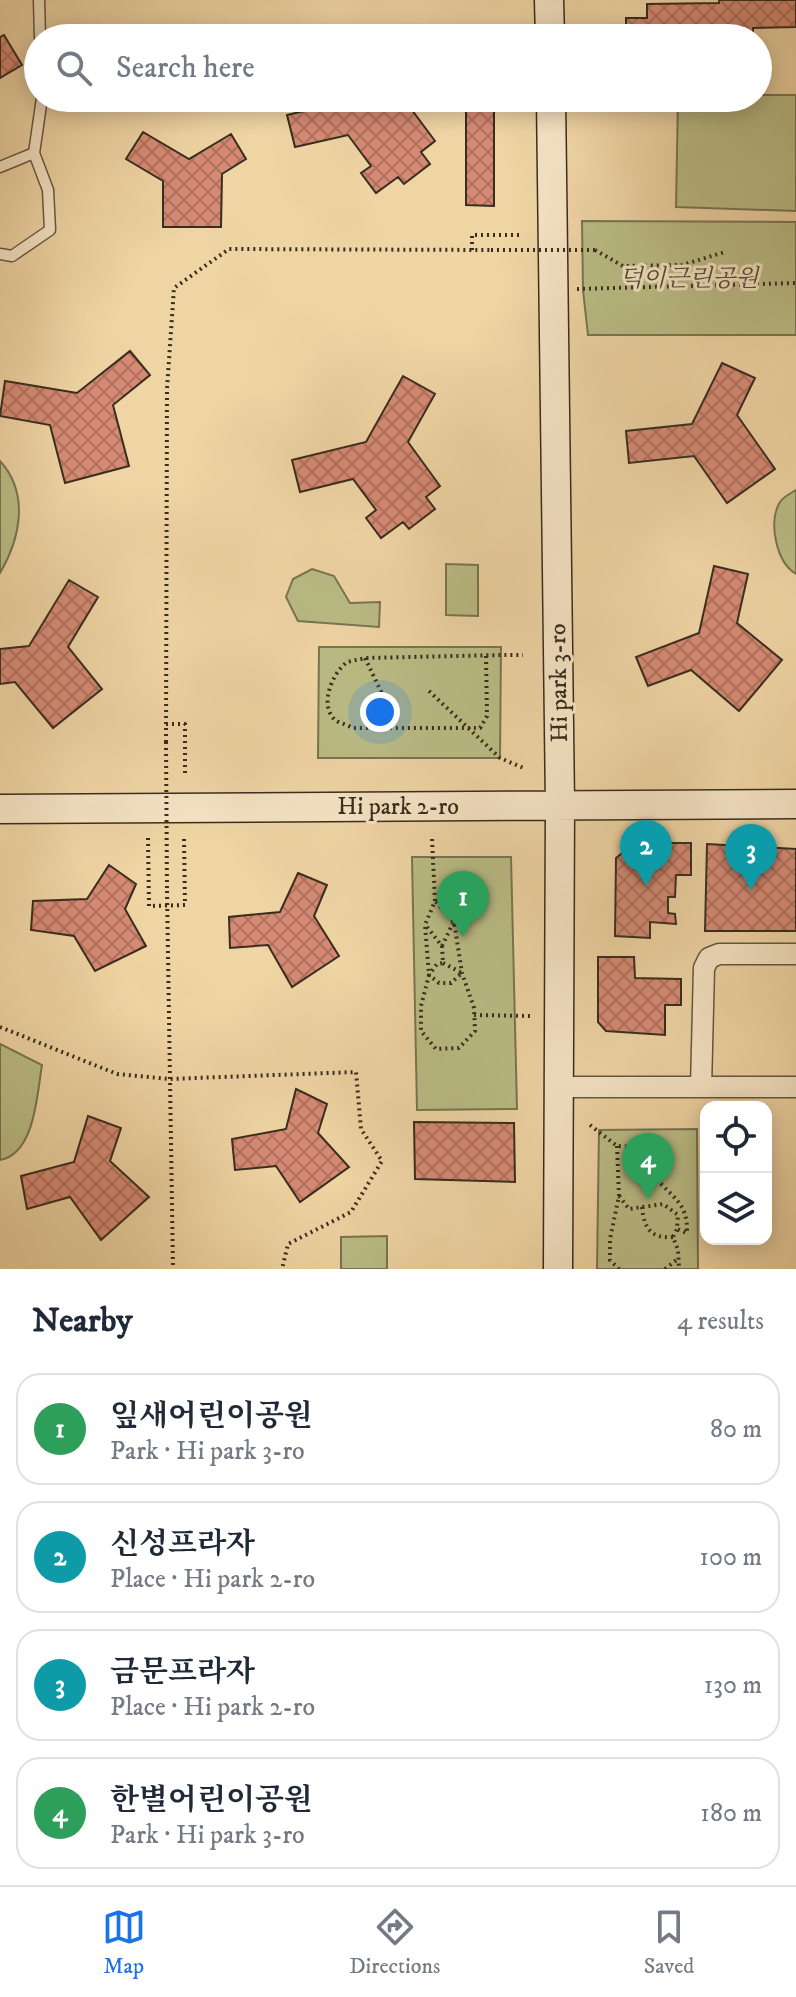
<!DOCTYPE html>
<html lang="en">
<head>
<meta charset="utf-8">
<style>
  body { margin:0; font-family:"IM FELL DW Pica","Noto Serif KR",serif; background:#f6f6f7; color:#1f2937 }
  .controls { position:absolute; right:24px; bottom:24px; display:grid; overflow:hidden; border-radius:16px; box-shadow:0 4px 20px #0003 }
  .controls button { width:72px; height:72px; display:grid; place-items:center; padding:0; border:0; border-bottom:2px solid #e0e1e3; background:#fff; color:#1f2937; font:40px sans-serif }
  .you { position:absolute; left:380px; top:712px; width:28px; height:28px; margin:-20px; border:6px solid #fff; border-radius:50%; background:#1a73e8; box-shadow:0 0 0 12px #1a73e833 }
  .badge { display:grid; place-items:center; width:52px; height:52px; border-radius:50%; background:#1a73e8; color:#fff; font-size:26px; font-weight:700 }
  .pin { position:absolute; translate:-50% -66px; filter:drop-shadow(0 2px 4px #0008) }
  .pin::after { content:''; position:absolute; top:42px; width:28px; height:24px; background:inherit; clip-path:polygon(0 0,100% 0,50% 100%) }
  .list { margin:0; padding:0; list-style:none }
  h2 { display:flex; justify-content:space-between; align-items:center; height:104px; margin:0; padding:0 32px; font-size:34px }
  h2 small { font-size:26px; font-weight:400; color:#747a83 }
  .list li { display:grid; grid-template-columns:52px 1fr auto; gap:24px; align-items:center; box-sizing:border-box; height:112px; margin:0 16px 16px; padding:0 16px; border:2px solid #e0e1e3; border-radius:24px }
  .list b { display:block; font-size:30px; white-space:nowrap }
  .list p { margin:0; font-size:26px; white-space:nowrap; color:#747a83 }
  .list em { font-size:26px; font-style:normal; color:#747a83 }
  .icon { flex:none; width:44px; height:44px; fill:none; stroke:currentColor; stroke-width:2; stroke-linecap:round; stroke-linejoin:round }
  .map { position:relative; flex:none; width:796px; height:1269px; overflow:hidden }
  .search { position:absolute; background:#fff; box-shadow:0 4px 20px #0003; left:24px; right:24px; top:24px; height:88px; display:flex; align-items:center; gap:20px; box-sizing:border-box; padding:0 28px; border-radius:44px; color:#747a83; font-size:30px }
  .sheet { height:616px; background:#fff }
  nav { display:flex; justify-content:space-around; align-items:center; box-sizing:border-box; height:112px; border-top:2px solid #e0e1e3; background:#fff; font-size:22px; color:#747a83 }
  nav a { display:grid; justify-items:center; gap:4px }
  nav .on { color:#1a73e8 }
  .map>svg:first-child { display:block }
  .green { fill:#babc85; stroke:#797452; stroke-width:2 }
  .building { fill:url(#building-cross-hatch); stroke:#382d1e; stroke-width:2 }
  .lines { fill:none; stroke-linecap:round; stroke-linejoin:round }
  .lane-casing { stroke:#665740; stroke-width:13 }
  .street-casing { stroke:#665740; stroke-width:23 }
  .secondary-casing { stroke:#382d1e; stroke-width:31 }
  .path { stroke:#382d1e; stroke-width:4; stroke-dasharray:2 4; stroke-linecap:butt }
  .lane { stroke:#f5e3c4; stroke-width:10 }
  .street { stroke:#f5e3c4; stroke-width:20 }
  .secondary { stroke:#f5e3c4; stroke-width:28 }
  .path-bridge { stroke:#382d1e; stroke-width:4; stroke-dasharray:2 4; stroke-linecap:butt }
  .labels { text-anchor:middle; stroke-width:6; stroke-linejoin:round; paint-order:stroke }
  .park-label { font-size:24px; font-style:italic; fill:#524a33; stroke:#f5e3c4 }
  .street-label { font-size:24px; fill:#382d1e; stroke:#f5e3c4 }
</style>
</head>
<body>
<div class="map">
<svg width="796" height="1269" viewBox="0 0 796 1269">
  <defs>
    <pattern id="building-cross-hatch" width="8" height="8" patternUnits="userSpaceOnUse" patternTransform="scale(2)"><rect width="8" height="8" fill="#d68a74"/><path d="M0 0l8 8M0 8l8-8" fill="none" stroke="#af715f"/></pattern>
  </defs>
  <rect width="100%" height="100%" fill="#efd4a4"/>
  <filter id="stains"><feTurbulence type="fractalNoise" baseFrequency=".0025" numOctaves="4"/><feColorMatrix values="0 0 0 0 .2 0 0 0 0 .09 0 0 0 0 .02 0 0 0 .5 -.17"/></filter>
  <radialGradient id="worn" r=".72"><stop offset=".6" stop-color="#630" stop-opacity="0"/><stop offset="1" stop-color="#630" stop-opacity=".3"/></radialGradient>
  <path class="green" d="M 758,95 L 796,95 L 796,211 L 676,207 L 678,98 L 758,98 Z
    M 582,221 L 796,222 L 796,335 L 588,335 L 583,290 Z
    M 0,461 C 30,494 20,539 0,573 Z
    M 796,490 L 796,574 C 776,562 768,522 780,502 C 783,497 791,493 796,490 Z
    M 446,564 L 478,565 L 478,616 L 446,615 Z
    M 312,569 L 334,576 L 350,603 L 380,602 L 379,627 L 298,621 L 286,597 L 293,579 Z
    M 319,647 L 501,647 L 500,758 L 318,758 Z
    M 412,857 L 511,857 L 517,1109 L 417,1110 Z
    M 0,1044 L 42,1065 C 37,1094 35,1154 0,1160 Z
    M 697,1129 L 698,1269 L 597,1269 L 599,1130 Z
    M 387,1236 L 387,1269 L 341,1269 L 341,1237 Z"/>
  <path class="building" d="M 719,0 L 796,0 L 796,27 L 753,28 L 753,38 L 626,38 L 626,18 L 647,18 L 647,4 L 719,3 Z
    M 4,35 L 22,65 L 0,78 L 0,37 Z
    M 360,98 L 403,98 L 435,141 L 421,152 L 430,164 L 404,184 L 398,177 L 376,193 L 361,173 L 371,166 L 348,135 L 295,147 L 287,115 Z
    M 466,98 L 494,98 L 494,206 L 466,205 Z
    M 143,132 L 189,159 L 231,134 L 246,159 L 222,174 L 221,227 L 163,227 L 163,181 L 126,159 Z
    M 130,351 L 150,375 L 113,405 L 129,466 L 65,483 L 50,425 L 0,416 L 5,381 L 77,393 Z
    M 722,363 L 755,378 L 737,415 L 775,469 L 727,503 L 694,456 L 629,463 L 626,431 L 692,424 Z
    M 403,376 L 435,394 L 408,442 L 440,486 L 426,497 L 435,509 L 409,529 L 403,522 L 381,538 L 366,518 L 376,510 L 353,479 L 300,492 L 292,460 L 366,442 Z
    M 714,566 L 748,574 L 737,623 L 782,660 L 739,711 L 691,670 L 648,686 L 636,657 L 699,633 Z
    M 69,580 L 98,597 L 68,647 L 102,689 L 53,728 L 15,682 L 0,684 L 0,649 L 29,646 Z
    M 635,843 L 691,843 L 691,875 L 676,875 L 675,897 L 668,897 L 668,913 L 675,914 L 676,924 L 650,922 L 650,938 L 615,936 L 616,858 Z
    M 707,844 L 796,849 L 796,931 L 705,931 Z
    M 109,865 L 136,884 L 125,909 L 146,946 L 95,971 L 74,936 L 31,930 L 33,901 L 87,899 Z
    M 298,873 L 327,885 L 314,916 L 339,956 L 292,987 L 268,945 L 230,948 L 229,917 L 280,912 Z
    M 598,957 L 634,957 L 635,978 L 681,979 L 681,1005 L 665,1005 L 665,1035 L 606,1031 L 598,1022 Z
    M 296,1089 L 327,1104 L 318,1133 L 349,1167 L 300,1202 L 276,1166 L 235,1170 L 232,1139 L 286,1129 Z
    M 88,1116 L 121,1128 L 110,1161 L 149,1197 L 101,1240 L 70,1197 L 27,1209 L 21,1176 L 74,1162 Z
    M 414,1122 L 514,1123 L 515,1182 L 415,1179 Z"/>
  <g class="lines">
    <defs>
      <path id="lane" d="M 39,0 L 40,38
        M 0,167 L 34,153 L 42,98
        M 0,254 L 12,256 L 50,230 L 48,190 L 34,153"/>
      <path id="street" d="M 559,1087 L 796,1087
        M 701,1087 L 704,968 L 709,958 L 719,954 L 796,954"/>
      <path id="secondary" d="M 549,0 L 550,38
        M 551,98 L 560,805 L 558,1269
        M 0,809 L 796,804"/>
    </defs>
    <use href="#lane" class="lane-casing"/>
    <use href="#street" class="street-casing"/>
    <use href="#secondary" class="secondary-casing"/>
    <path class="path" d="M 472,250 L 472,235 L 519,235
      M 595,250 L 623,266 L 682,265 L 725,252
      M 577,289 L 796,283
      M 486,656 L 487,716 L 480,728 L 353,728 C 348,725 339,723 335,720 C 319,705 332,674 346,663 C 352,660 358,660 365,658 L 501,655 L 523,655
      M 365,658 L 388,706 L 387,726
      M 429,691 L 500,758 L 526,769
      M 166,724 L 185,724 L 185,775
      M 166,742 L 167,389 L 174,288 L 229,249 L 491,250
      M 148,838 L 149,906 L 185,905 L 184,838
      M 432,839 L 435,901 L 425,925 L 429,975 L 421,1006 L 421,1031 L 436,1049 L 459,1048 L 475,1031 L 474,1008 L 462,973 L 454,922 L 435,901
      M 167,891 L 173,1269
      M 427,927 L 442,946 L 443,963 L 437,964 L 429,975 L 439,983 L 451,983 L 462,973 L 443,963
      M 442,946 L 453,923
      M 474,1015 L 531,1016
      M 0,1027 L 117,1074 L 169,1079 L 356,1072 L 361,1129 L 382,1161 L 351,1212 L 288,1244 L 282,1269
      M 590,1125 L 617,1146 L 637,1147 L 655,1162 L 654,1176 C 672,1198 688,1202 687,1233 L 677,1229
      M 617,1146 L 619,1196 L 610,1239 L 610,1260 L 619,1269
      M 619,1196 L 629,1209 L 663,1204 L 678,1215 L 677,1229 L 673,1237 L 678,1250 L 679,1269
      M 642,1207 C 644,1228 651,1239 673,1237
      M 665,1269 L 679,1258"/>
    <use href="#lane" class="lane"/>
    <use href="#street" class="street"/>
    <use href="#secondary" class="secondary"/>
    <path class="path-bridge" d="M 491,250 L 595,250
      M 166,742 L 167,891"/>
  </g>
  <g class="labels">
    <g class="park-label">
      <text x="689" y="286">덕이근린공원</text>
    </g>
    <g class="street-label">
      <text transform="translate(558 683) rotate(-91)" y="8">Hi park 3-ro</text>
      <text x="398" y="814">Hi park 2-ro</text>
    </g>
  </g>
  <rect width="100%" height="100%" filter="url(#stains)"/>
  <rect width="100%" height="100%" fill="url(#worn)"/>
</svg>
<div class="controls">
<button><svg class="icon" aria-label="locate" viewBox="0 0 24 24"><circle cx="12" cy="12" r="6"/><path d="M12 2v4M12 18v4M2 12h4M18 12h4"/></svg></button>
<button><svg class="icon" aria-label="layers" viewBox="0 0 24 24"><path d="M12 4l9 5-9 5-9-5zM3 14l9 5 9-5"/></svg></button>
</div>
<div class="you"></div>
<div class="pin badge" style="left:463px;top:937px;background:#2e9e5b">1</div>
<div class="pin badge" style="left:646px;top:886px;background:#0f9aa8">2</div>
<div class="pin badge" style="left:751px;top:890px;background:#0f9aa8">3</div>
<div class="pin badge" style="left:648px;top:1199px;background:#2e9e5b">4</div>
<div class="search"><svg class="icon" aria-label="search" viewBox="0 0 24 24"><circle cx="10" cy="10" r="6"/><path d="M15 15l6 6"/></svg>Search here</div>
</div>
<section class="sheet">
<h2>Nearby<small>4 results</small></h2>
<ul class="list">
<li><span class="badge" style="background:#2e9e5b">1</span><div><b>잎새어린이공원</b><p>Park · Hi park 3-ro</p></div><em>80 m</em></li>
<li><span class="badge" style="background:#0f9aa8">2</span><div><b>신성프라자</b><p>Place · Hi park 2-ro</p></div><em>100 m</em></li>
<li><span class="badge" style="background:#0f9aa8">3</span><div><b>금문프라자</b><p>Place · Hi park 2-ro</p></div><em>130 m</em></li>
<li><span class="badge" style="background:#2e9e5b">4</span><div><b>한별어린이공원</b><p>Park · Hi park 3-ro</p></div><em>180 m</em></li>
</ul>
</section>
<nav>
<a class="on"><svg class="icon" aria-label="map" viewBox="0 0 24 24"><path d="M3 6l6-2 6 2 6-2v14l-6 2-6-2-6 2zM9 4v14M15 6v14"/></svg>Map</a>
<a><svg class="icon" aria-label="directions" viewBox="0 0 24 24"><path d="M12 3l9 9-9 9-9-9zM9 14v-3h6M13 9l2 2-2 2"/></svg>Directions</a>
<a><svg class="icon" aria-label="saved" viewBox="0 0 24 24"><path d="M7 4h10v16l-5-4-5 4z"/></svg>Saved</a>
</nav>
</body>
</html>
